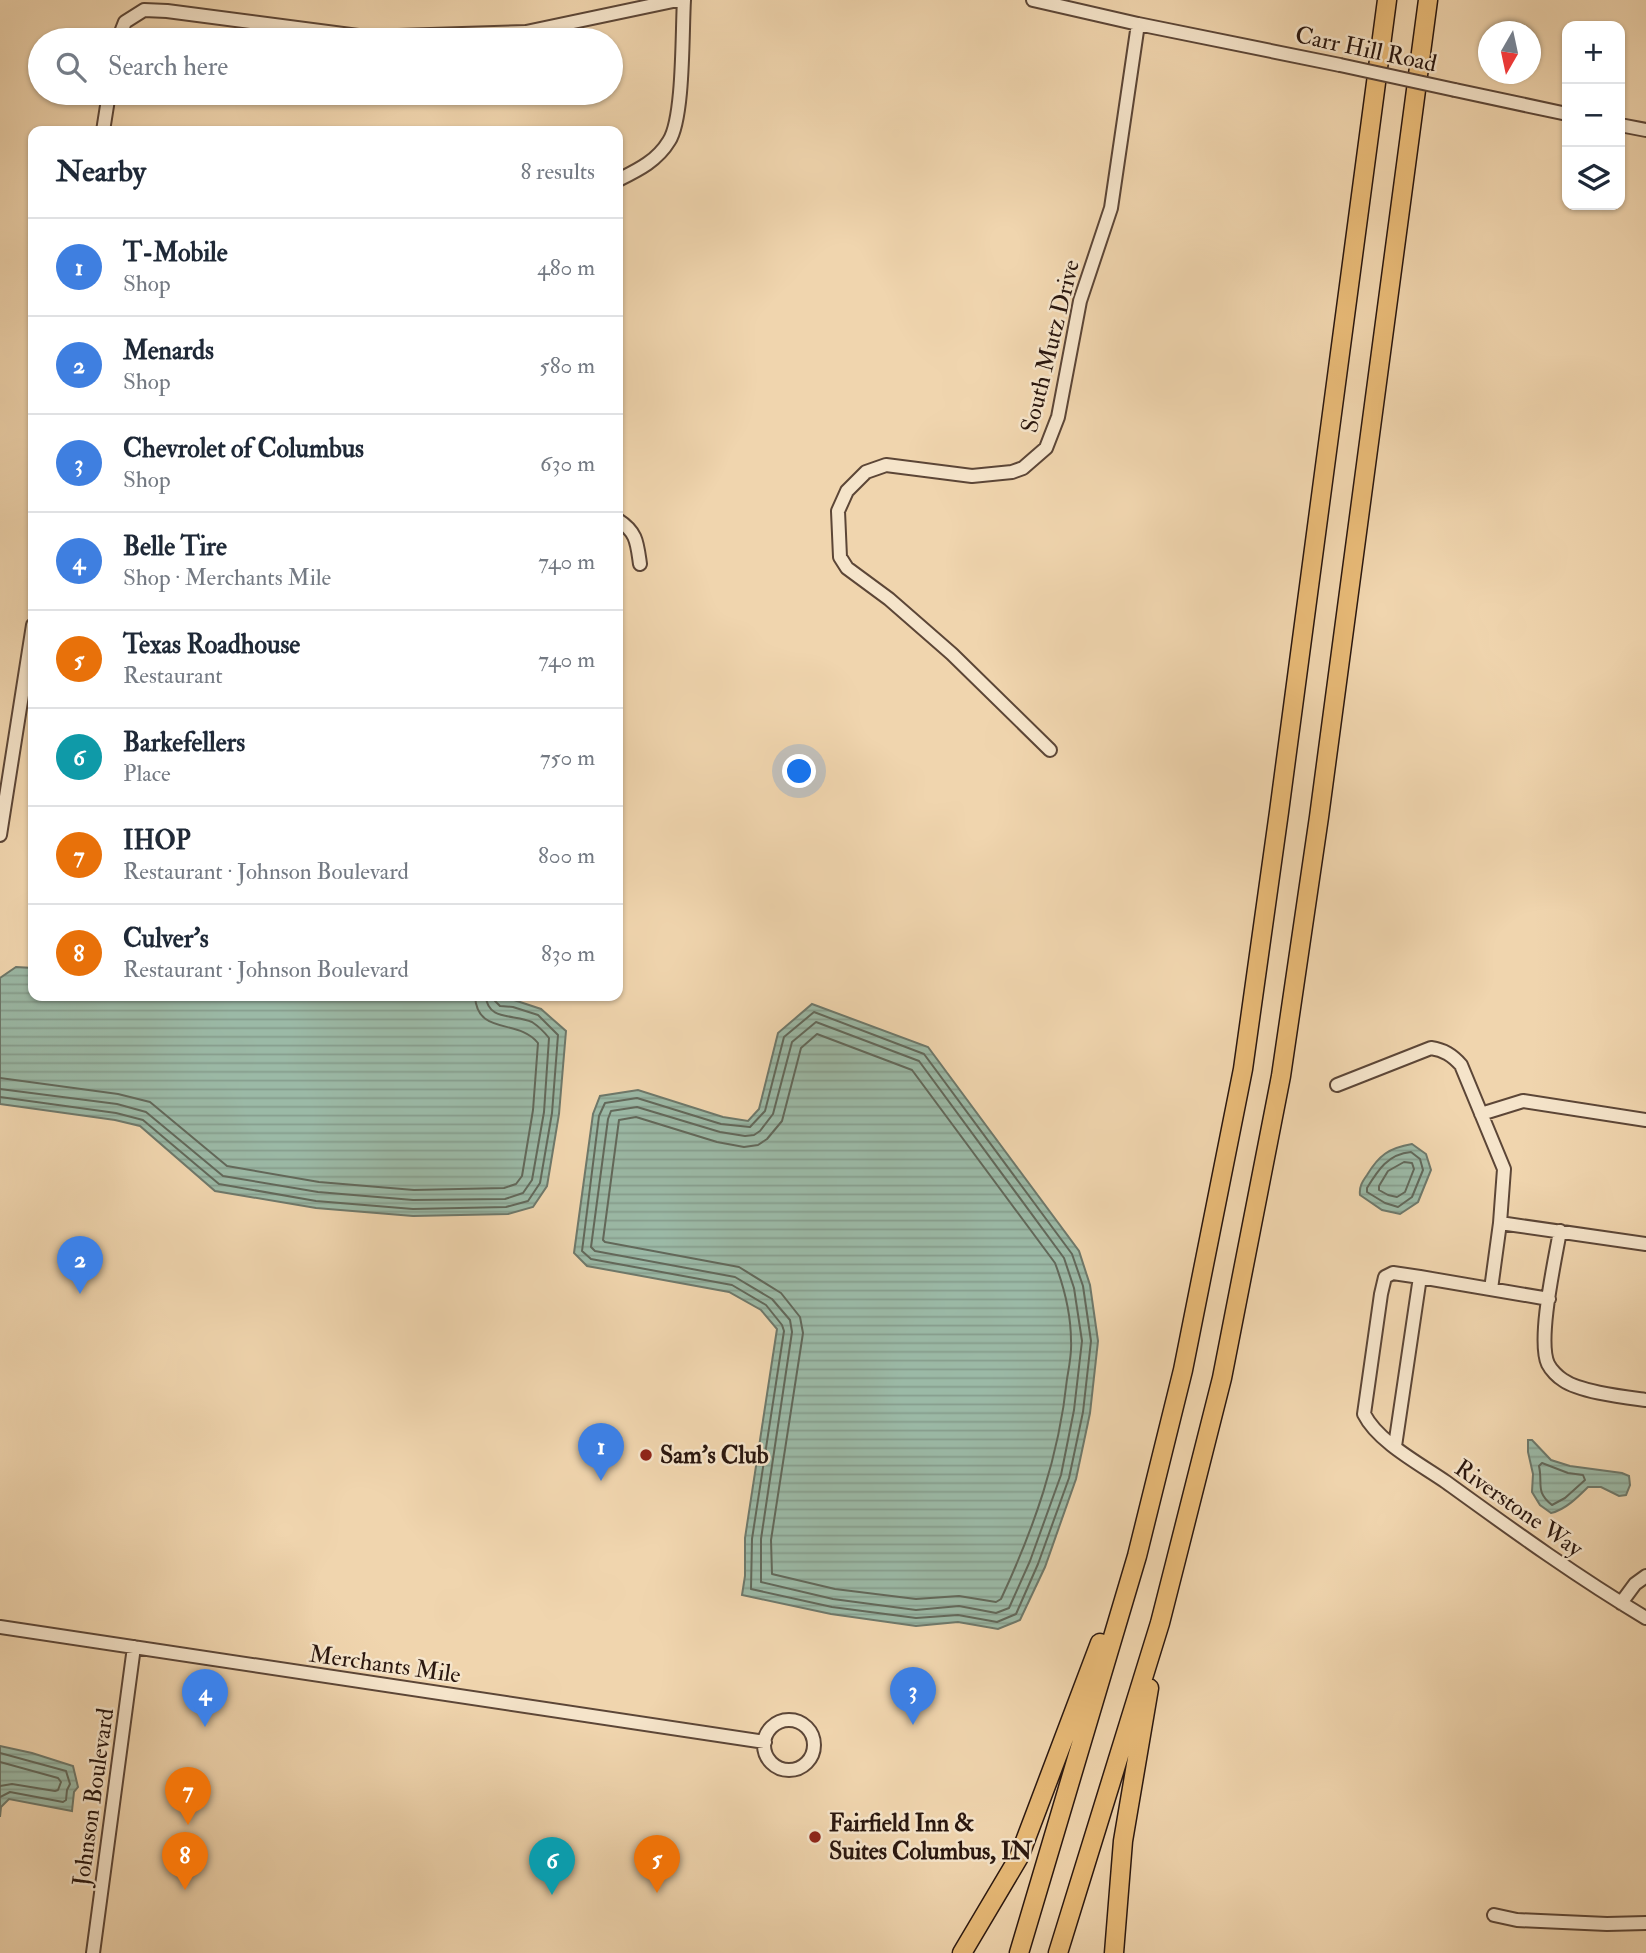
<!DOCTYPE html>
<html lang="en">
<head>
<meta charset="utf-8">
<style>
  body { margin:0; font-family:"IM FELL Double Pica",serif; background:#f2f2f3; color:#1f2937 }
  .controls { position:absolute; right:21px; top:21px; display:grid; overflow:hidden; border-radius:14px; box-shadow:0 2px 5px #0004 }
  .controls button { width:63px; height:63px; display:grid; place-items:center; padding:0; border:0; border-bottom:2px solid #e0e1e3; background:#fff; color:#1f2937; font:35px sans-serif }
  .compass { position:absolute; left:1478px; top:21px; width:63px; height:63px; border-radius:50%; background:#fff; box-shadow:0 2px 5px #0004; rotate:189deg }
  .you { position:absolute; left:800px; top:772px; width:24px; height:24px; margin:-18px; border:5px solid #fff; border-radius:50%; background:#1a73e8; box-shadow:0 0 0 10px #1a73e833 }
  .badge { display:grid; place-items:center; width:46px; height:46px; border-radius:50%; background:#1a73e8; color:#fff; font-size:23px; font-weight:700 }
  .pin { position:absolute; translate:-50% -58px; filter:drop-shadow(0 2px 4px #0008) }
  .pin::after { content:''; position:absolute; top:37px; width:24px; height:21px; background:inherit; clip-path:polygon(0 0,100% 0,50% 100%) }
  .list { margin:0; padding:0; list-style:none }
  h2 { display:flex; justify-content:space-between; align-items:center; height:91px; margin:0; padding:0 28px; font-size:30px }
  h2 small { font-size:23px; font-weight:400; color:#747a83 }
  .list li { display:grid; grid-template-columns:46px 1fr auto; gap:21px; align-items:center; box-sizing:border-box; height:98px; padding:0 28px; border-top:2px solid #e0e1e3 }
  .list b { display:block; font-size:26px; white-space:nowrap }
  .list p { margin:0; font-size:23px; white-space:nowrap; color:#747a83 }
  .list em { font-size:23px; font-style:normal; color:#747a83 }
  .icon { flex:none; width:38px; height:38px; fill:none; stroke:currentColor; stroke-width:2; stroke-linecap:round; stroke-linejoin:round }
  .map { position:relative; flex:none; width:1646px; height:1953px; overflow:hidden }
  .search { position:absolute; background:#fff; box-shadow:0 2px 5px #0004; left:28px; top:28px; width:595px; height:77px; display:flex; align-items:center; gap:18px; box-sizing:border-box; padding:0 24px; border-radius:38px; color:#747a83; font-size:26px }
  .panel { position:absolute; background:#fff; box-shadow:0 2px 5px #0004; left:28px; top:126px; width:595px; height:875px; border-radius:14px }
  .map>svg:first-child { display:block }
  .water { fill:url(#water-rules); stroke:#6e786a; stroke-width:2 }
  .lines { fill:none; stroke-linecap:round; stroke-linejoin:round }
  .shore { stroke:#62685a; stroke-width:2 }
  .minor-casing { stroke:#5c4637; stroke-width:16 }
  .highway-casing { stroke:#2a170f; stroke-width:21 }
  .minor { stroke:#f5e4ca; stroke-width:12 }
  .highway { stroke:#e8ba77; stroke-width:18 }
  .minor-bridge-casing { stroke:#5c4637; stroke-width:16; stroke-linecap:butt }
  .minor-bridge { stroke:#f5e4ca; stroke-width:12 }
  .poi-dot { fill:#8f2418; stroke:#f5e4ca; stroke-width:2.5 }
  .labels { text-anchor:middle; stroke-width:5; stroke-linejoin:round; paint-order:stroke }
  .street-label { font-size:24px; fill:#2a170f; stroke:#f5e4ca }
  .poi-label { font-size:24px; font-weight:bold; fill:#2a170f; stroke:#f5e4ca; text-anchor:start }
</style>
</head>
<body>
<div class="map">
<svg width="1646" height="1953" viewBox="0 0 1646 1953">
  <defs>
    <pattern id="water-rules" width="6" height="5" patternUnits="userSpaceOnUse" patternTransform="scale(1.75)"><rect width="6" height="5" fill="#9bb9a6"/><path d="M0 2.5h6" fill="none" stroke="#869e8e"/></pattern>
  </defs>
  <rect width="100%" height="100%" fill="#f0d5ae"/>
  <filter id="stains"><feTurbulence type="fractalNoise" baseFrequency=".00286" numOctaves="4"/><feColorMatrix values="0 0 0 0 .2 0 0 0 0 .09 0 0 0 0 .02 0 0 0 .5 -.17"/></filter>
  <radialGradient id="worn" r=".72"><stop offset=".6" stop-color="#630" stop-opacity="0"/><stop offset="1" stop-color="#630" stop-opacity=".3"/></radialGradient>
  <path class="water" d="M 16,967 L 33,968 L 33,996 L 450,996 L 514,1000 L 541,1009 L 566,1031 L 559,1114 L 547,1186 L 533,1207 L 508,1214 L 413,1216 L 316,1208 L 215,1191 L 140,1126 L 115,1120 L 0,1104 L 0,978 Z
    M 812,1004 L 928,1047 L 1079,1251 L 1090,1285 L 1098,1341 L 1090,1413 L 1076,1479 L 1045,1567 L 1020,1620 L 998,1629 L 958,1622 L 916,1626 L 831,1614 L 742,1595 L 745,1576 L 745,1538 L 777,1329 L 761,1310 L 729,1292 L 587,1266 L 574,1253 L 593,1114 L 600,1096 L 638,1090 L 723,1117 L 748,1121 L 759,1109 L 778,1033 Z
    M 1412,1144 L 1426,1154 L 1431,1170 L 1418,1202 L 1400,1214 L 1382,1210 L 1360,1195 C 1359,1187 1362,1182 1367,1175 C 1379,1155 1389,1148 1412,1144 Z
    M 1528,1440 L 1532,1440 L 1551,1460 L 1570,1466 L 1622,1473 L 1629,1476 L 1630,1485 L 1626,1495 L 1619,1496 L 1601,1487 L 1588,1487 C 1578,1497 1565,1510 1551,1513 L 1540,1505 L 1532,1492 L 1533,1474 L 1528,1452 Z
    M 0,1746 L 32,1753 L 73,1766 L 78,1787 L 74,1792 L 72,1811 L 9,1799 L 1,1807 L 0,1817 Z"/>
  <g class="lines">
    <path class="shore" d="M 814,1012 L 924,1054 L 1072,1254 L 1083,1286 L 1091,1341 L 1083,1412 L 1069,1478 L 1038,1564 L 1016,1614 L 997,1622 L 958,1615 L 916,1618 L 832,1607 L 751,1589 L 752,1539 L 784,1331 L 782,1325 L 766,1305 L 732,1285 L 591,1259 L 582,1251 L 599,1116 L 605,1103 L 637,1098 L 721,1124 L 750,1127 L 765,1111 L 784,1037 Z
      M 816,1022 L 919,1061 L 1064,1258 L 1074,1288 L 1082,1341 L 1074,1410 L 1061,1475 L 1030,1561 L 1009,1608 L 996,1613 L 959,1606 L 916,1610 L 833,1599 L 761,1582 L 761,1539 L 792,1332 L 790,1320 L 772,1299 L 735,1277 L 595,1251 L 591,1247 L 608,1119 L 611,1111 L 637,1107 L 720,1132 L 745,1136 L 754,1135 L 760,1131 L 773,1114 L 792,1042 Z
      M 817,1034 L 912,1070 L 1055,1263 C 1064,1287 1071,1315 1071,1341 C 1072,1353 1069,1367 1067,1379 C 1059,1457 1034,1528 1001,1599 L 996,1602 L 959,1596 L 916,1599 L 835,1589 L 772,1574 L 771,1540 L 803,1333 L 800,1317 L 781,1293 L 739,1267 L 605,1242 L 603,1240 L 619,1120 L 636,1117 L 717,1142 L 744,1147 L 758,1145 L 767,1139 L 782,1121 L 801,1048 Z
      M 0,1078 L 118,1094 L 150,1102 L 227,1166 L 319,1182 L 414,1190 L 504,1188 L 516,1184 L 522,1176 L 533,1110 L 538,1043 C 518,1018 477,1036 475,996
      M 0,1089 L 117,1104 L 146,1112 L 223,1176 L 318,1192 L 413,1200 L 505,1199 L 523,1193 L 532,1180 L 544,1112 L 549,1038 C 545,1033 538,1026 532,1022 C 515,1014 487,1021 486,996
      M 0,1097 L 116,1113 L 143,1120 L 219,1184 L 316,1201 L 413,1209 L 506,1207 L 528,1201 L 540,1183 L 552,1113 L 558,1035 L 538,1015 L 513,1007 L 500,1006 L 495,1001 L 494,996
      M 1411,1152 L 1420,1159 L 1423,1170 L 1412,1197 L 1398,1207 L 1385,1203 L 1367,1192 L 1367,1188 C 1378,1170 1388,1154 1411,1152 Z
      M 1404,1162 L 1412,1163 L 1414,1169 L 1405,1192 L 1397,1197 L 1388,1195 L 1379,1190 L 1379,1186 L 1388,1171 Z
      M 1542,1463 L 1568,1473 L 1583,1475 L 1585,1480 L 1565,1498 L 1552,1505 C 1535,1492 1543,1484 1539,1466 Z
      M 0,1753 L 66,1771 L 70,1784 L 67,1790 L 66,1800 L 63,1802 L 10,1792 L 0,1797
      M 0,1762 L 58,1778 L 61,1782 L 58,1790 L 55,1791 L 12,1784 L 0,1786"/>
    <defs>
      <path id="minor" d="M 1033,0 L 1138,24 L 1340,65
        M 118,40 L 125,22 L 144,10 L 167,11 L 366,37 L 526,32 L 678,0
        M 1455,90 L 1567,114
        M 1620,125 L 1646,130
        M 103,131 L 109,93
        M 618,180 C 638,170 657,161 669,141 C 684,118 682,31 684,0
        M 618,520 C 637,532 637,543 640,564
        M 1050,750 L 952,654 L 889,599 L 847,568 L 840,557 L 838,511 L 847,491 L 866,472 L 886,465 L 972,476 L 1012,472 L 1023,468 L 1046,448 L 1058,417 L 1080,301 L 1111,208 L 1138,24
        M 0,835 L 33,625
        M 1337,1085 L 1431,1048 C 1444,1050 1452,1055 1461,1065 L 1504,1169 L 1500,1223
        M 1481,1114 L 1523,1101 L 1646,1120
        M 1560,1231 C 1555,1260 1537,1340 1548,1364 C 1551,1370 1558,1377 1563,1380 C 1580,1392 1624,1397 1646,1400
        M 1420,1277 L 1549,1299
        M 1491,1289 L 1500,1223 L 1646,1244
        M 1395,1446 L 1420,1277 L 1393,1273 L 1385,1277 L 1381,1294 L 1364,1414 C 1378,1442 1420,1464 1446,1482 C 1511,1529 1577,1577 1646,1618
        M 1621,1603 L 1635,1584 L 1646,1576
        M 0,1627 L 765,1742
        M764 1745a25 25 0 1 1 50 0a25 25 0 1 1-50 0Z
        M 1494,1915 L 1517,1920 L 1607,1924 L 1646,1923
        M 93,1953 L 134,1647"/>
      <path id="highway" d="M 962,1953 L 1019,1857 L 1100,1643
        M 1019,1953 L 1137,1556 L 1183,1370 L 1243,1069 L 1279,812 L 1387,0
        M 1058,1953 L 1160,1623 L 1176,1560 L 1222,1378 L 1281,1076 L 1319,817 L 1428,0
        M 1114,1953 L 1123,1841 L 1149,1688"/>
    </defs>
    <use href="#minor" class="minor-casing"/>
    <use href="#highway" class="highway-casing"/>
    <use href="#minor" class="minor"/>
    <use href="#highway" class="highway"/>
    <defs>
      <path id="minor-bridge" d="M 1340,65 L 1455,90"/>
    </defs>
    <use href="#minor-bridge" class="minor-bridge-casing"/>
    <use href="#minor-bridge" class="minor-bridge"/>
  </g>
  <g class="poi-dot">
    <circle cx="646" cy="1455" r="7"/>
    <circle cx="815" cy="1837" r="7"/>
  </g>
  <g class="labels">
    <g class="street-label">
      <text transform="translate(1366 49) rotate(12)" y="8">Carr Hill Road</text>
      <text transform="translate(1050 346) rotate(-76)" y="8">South Mutz Drive</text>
      <text transform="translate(1519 1508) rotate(35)" y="8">Riverstone Way</text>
      <text transform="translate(385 1664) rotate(8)" y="8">Merchants Mile</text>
      <text transform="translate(93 1797) rotate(-82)" y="8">Johnson Boulevard</text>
    </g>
    <g class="poi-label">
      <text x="660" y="1463">Sam's Club</text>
      <text x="829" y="1831">Fairfield Inn &amp;<tspan x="829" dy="28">Suites Columbus, IN</tspan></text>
    </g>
  </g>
  <rect width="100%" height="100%" filter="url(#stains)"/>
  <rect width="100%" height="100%" fill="url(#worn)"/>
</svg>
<div class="controls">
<button>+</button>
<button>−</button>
<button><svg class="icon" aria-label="layers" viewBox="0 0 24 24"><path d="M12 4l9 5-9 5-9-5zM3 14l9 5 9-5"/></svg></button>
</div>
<svg class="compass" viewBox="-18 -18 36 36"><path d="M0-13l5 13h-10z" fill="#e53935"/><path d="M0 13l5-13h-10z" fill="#747a83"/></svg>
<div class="you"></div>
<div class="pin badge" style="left:601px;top:1481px;background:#3f7fe0">1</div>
<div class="pin badge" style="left:80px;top:1294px;background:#3f7fe0">2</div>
<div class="pin badge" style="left:913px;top:1725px;background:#3f7fe0">3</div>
<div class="pin badge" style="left:205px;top:1727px;background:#3f7fe0">4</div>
<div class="pin badge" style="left:657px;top:1893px;background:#e8710a">5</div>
<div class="pin badge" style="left:552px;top:1895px;background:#0f9aa8">6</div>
<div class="pin badge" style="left:188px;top:1825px;background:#e8710a">7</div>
<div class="pin badge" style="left:185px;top:1890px;background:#e8710a">8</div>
<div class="search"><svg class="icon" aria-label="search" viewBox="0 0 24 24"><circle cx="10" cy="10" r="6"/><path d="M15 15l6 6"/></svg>Search here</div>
<section class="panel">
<h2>Nearby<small>8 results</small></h2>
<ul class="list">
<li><span class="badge" style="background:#3f7fe0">1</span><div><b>T-Mobile</b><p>Shop</p></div><em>480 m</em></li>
<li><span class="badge" style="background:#3f7fe0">2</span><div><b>Menards</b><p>Shop</p></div><em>580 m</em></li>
<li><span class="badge" style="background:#3f7fe0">3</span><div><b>Chevrolet of Columbus</b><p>Shop</p></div><em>630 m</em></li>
<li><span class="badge" style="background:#3f7fe0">4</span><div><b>Belle Tire</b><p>Shop · Merchants Mile</p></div><em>740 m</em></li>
<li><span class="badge" style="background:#e8710a">5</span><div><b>Texas Roadhouse</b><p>Restaurant</p></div><em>740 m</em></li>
<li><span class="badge" style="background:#0f9aa8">6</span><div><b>Barkefellers</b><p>Place</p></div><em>750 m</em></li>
<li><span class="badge" style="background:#e8710a">7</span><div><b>IHOP</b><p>Restaurant · Johnson Boulevard</p></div><em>800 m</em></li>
<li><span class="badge" style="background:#e8710a">8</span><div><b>Culver's</b><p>Restaurant · Johnson Boulevard</p></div><em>830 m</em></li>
</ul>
</section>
</div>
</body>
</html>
